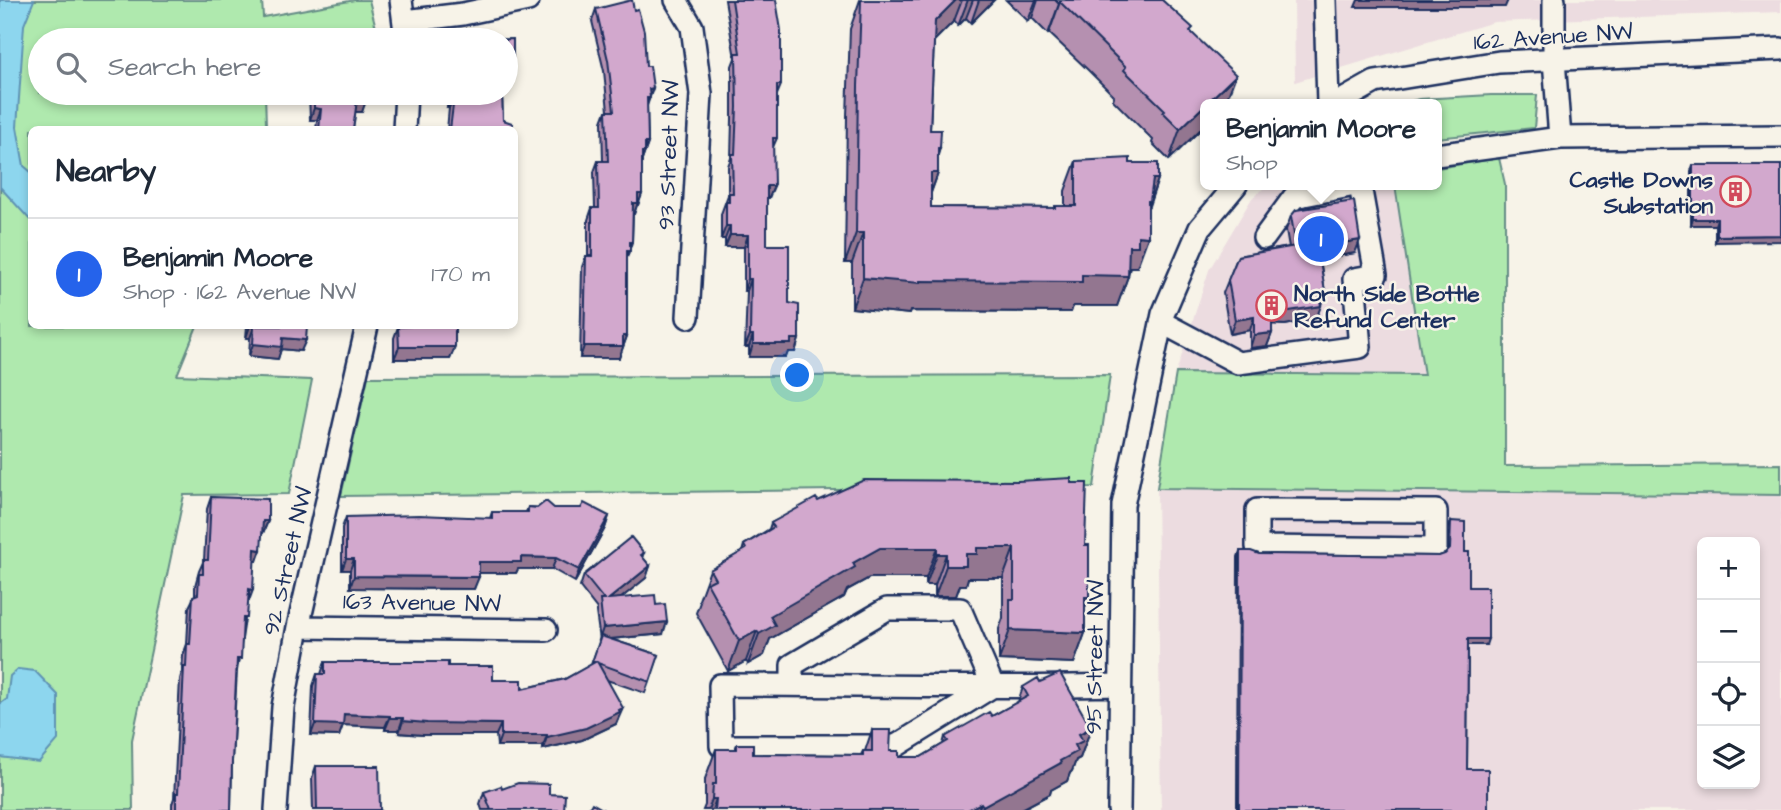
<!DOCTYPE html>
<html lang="en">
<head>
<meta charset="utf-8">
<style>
  body { margin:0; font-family:"Architects Daughter",sans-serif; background:#f6f6f7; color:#1f2937 }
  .controls { position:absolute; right:21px; bottom:21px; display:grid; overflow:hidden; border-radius:10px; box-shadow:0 4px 10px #0003 }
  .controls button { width:63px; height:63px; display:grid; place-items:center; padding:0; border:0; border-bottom:2px solid #e0e1e3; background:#fff; color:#1f2937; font:35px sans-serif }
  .you { position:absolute; left:798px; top:376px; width:24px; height:24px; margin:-18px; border:5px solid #fff; border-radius:50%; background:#1a73e8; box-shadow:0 0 0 10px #1a73e833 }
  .badge { display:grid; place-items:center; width:46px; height:46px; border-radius:50%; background:#2563eb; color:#fff; font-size:23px; font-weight:700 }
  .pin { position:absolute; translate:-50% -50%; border:4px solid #fff; box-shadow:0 2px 7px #0006 }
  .popup { position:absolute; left:1200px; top:99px; width:242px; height:91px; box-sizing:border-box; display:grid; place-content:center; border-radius:10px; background:#fff; filter:drop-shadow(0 2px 5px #0005); font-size:23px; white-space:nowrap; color:#747a83 }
  .popup b { font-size:26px; color:#1f2937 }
  .popup::after { content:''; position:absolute; left:50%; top:100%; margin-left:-14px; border:14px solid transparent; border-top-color:#fff }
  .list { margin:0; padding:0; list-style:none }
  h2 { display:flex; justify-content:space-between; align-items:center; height:91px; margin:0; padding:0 28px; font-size:30px }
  h2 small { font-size:23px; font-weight:400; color:#747a83 }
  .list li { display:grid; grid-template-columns:46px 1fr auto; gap:21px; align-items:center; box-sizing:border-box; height:112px; padding:0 28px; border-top:2px solid #e0e1e3 }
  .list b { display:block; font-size:26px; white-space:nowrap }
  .list p { margin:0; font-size:23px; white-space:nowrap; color:#747a83 }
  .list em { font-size:23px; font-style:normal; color:#747a83 }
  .icon { flex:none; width:38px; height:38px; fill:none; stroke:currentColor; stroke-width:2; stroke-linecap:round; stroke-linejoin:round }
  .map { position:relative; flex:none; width:1781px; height:810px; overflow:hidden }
  .search { position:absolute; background:#fff; box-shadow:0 4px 10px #0003; left:28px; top:28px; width:490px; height:77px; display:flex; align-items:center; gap:18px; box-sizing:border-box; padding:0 24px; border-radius:38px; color:#747a83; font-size:26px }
  .panel { position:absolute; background:#fff; box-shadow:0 4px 10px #0003; left:28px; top:126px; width:490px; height:203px; border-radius:10px }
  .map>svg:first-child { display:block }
  .built { fill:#ecdce0; fill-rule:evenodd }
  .green { fill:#afe9ae; stroke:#658c86; stroke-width:2 }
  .water { fill:#8dd6ee; stroke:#5f93b4; stroke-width:2 }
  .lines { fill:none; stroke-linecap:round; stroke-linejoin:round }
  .minor-casing { stroke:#1b2f5e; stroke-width:26 }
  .minor { stroke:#f7f3e8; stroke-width:21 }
  .wall { fill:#b590b0; stroke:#1b2f5e; stroke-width:2 }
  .shaded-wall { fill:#937690; stroke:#1b2f5e; stroke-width:2 }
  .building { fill:#d2a8cd; stroke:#1b2f5e; stroke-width:2 }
  .labels { text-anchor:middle; stroke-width:5; stroke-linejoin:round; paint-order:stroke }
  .street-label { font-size:23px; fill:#1b2f5e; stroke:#f7f3e8 }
  .poi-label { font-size:23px; font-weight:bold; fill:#1b2f5e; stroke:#f7f3e8; text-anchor:end }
</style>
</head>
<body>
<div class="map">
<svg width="1781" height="810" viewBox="0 0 1781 810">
  <rect width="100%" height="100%" fill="#f7f3e8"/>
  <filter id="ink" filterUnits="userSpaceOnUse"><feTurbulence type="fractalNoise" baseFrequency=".0143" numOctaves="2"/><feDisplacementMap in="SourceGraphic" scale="14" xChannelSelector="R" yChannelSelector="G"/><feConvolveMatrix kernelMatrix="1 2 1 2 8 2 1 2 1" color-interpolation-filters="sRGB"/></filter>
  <g filter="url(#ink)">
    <path class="built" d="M 1294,0 L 1781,0 L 1781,12 L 1494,22 L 1295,82 Z
      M 1268,185 L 1395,185 L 1424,375 L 1176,373 L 1209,270 L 1252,198 Z
      M 1157,488 L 1781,495 L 1781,810 L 1161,810 ZM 1702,542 L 1755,542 L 1755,784 L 1702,784 Z"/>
    <path class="green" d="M 0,0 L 262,0 L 263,17 L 355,0 L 369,0 L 379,40 L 40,40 L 40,93 L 265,93 L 266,125 L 265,130 L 32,130 L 32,326 L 197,326 L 177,375 L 312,380 L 289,494 L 184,495 L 132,740 L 133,810 L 0,810 Z
      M 1491,95 L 1537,95 L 1534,128 L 1437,138 L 1436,104 L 1401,104 L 1419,99 Z
      M 1499,158 L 1505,184 L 1505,466 L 1781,464 L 1781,495 L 1157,488 L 1176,373 L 1424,375 L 1395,185 L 1436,185 L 1437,168 Z
      M 1110,375 L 1094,487 L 341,496 L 368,377 Z"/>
    <path class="water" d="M 0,0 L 34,0 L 24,25 L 17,127 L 24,166 L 31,172 L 31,221 L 0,187 Z
      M 18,669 L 35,671 L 58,695 L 58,740 L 39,762 L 0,757 L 0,704 L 7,699 L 10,676 Z"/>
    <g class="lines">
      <defs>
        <path id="minor" d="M 401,0 L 406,40
          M 676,0 L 692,27 L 701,94 L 688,317
          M 1325,0 L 1328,104
          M 1554,0 L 1554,60 L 1560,138
          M 405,21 L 463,14 L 528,0
          M 1336,104 L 1375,82 L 1499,62 L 1781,49
          M 404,130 L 406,93
          M 1436,155 L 1560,138 L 1781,136
          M 1264,238 L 1294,197 L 1355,185
          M 1161,322 L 1238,363 L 1360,347 L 1354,279 L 1376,275 L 1360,185
          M 1257,510 L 1436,511 L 1436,549 L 1257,547 Z
          M 298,627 L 546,630
          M 792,685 L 792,665 L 887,609 L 960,609 L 993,686 L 896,746 L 721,746 L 720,685 C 853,685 987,689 1120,685
          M 276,810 L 283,707 L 298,627 L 367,326
          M 1119,810 L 1123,505 L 1163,314 L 1200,228 L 1236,185"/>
      </defs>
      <use href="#minor" class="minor-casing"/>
      <use href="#minor" class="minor"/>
    </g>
    <path class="wall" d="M 725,0 L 776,0 L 781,85 L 777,95 L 777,138 L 773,147 L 769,198 L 767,198 L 767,245 L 789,303 L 799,339 L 795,352 L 788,352 L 786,357 L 749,357 L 749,347 L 745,347 L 747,291 L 744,291 L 744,247 L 725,247 L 725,239 L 721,239 L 721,214 L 728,195 L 728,166 L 731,158 L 732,119 L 732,66 L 735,58 Z
      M 860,0 L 994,0 L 971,23 L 966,18 L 958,26 L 954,21 L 934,41 L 930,130 L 940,148 L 938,155 L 938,173 L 931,193 L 931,207 L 1055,208 L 1055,206 L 1065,206 L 1065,191 L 1076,161 L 1130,163 L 1158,179 L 1148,209 L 1137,267 L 1130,267 L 1128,276 L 1117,306 L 1073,306 L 1071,312 L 910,311 L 909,314 L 852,308 L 852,263 L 845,263 L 847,116 L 850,29 Z
      M 1006,0 L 1162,0 L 1192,33 L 1206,104 L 1206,124 L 1169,160 L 1152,143 L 1153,140 L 1113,100 L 1114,96 L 1088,70 L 1049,33 L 1048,34 L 1032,18 L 1028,21 Z
      M 596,9 L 646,66 L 653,88 L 647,106 L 648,143 L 642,160 L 642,194 L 638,205 L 637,205 L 634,214 L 633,214 L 632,242 L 627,258 L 627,336 L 619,358 L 580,358 L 582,267 L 586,256 L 588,256 L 588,220 L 592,208 L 595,208 L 594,172 L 598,161 L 603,161 L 602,122 L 606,111 L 608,111 L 604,71 L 592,21 Z
      M 309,93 L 366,93 L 362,112 L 355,112 L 353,130 L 316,130 L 317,120 L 310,120 Z
      M 447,93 L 502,93 L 503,120 L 512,130 L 447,130 L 449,108 L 447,108 Z
      M 1693,165 L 1781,165 L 1715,242 L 1715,225 L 1691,225 L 1691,171 Z
      M 1291,216 L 1355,253 L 1320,259 L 1325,292 L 1316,319 L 1285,325 L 1272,324 L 1272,333 L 1267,346 L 1250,348 L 1250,330 L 1230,334 L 1223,293 L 1238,256 L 1289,247 L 1286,230 Z
      M 247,326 L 307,326 L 301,351 L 281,349 L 278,359 L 249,356 L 250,338 L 246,338 Z
      M 408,326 L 455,326 L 455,347 L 450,359 L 394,359 L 394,338 L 398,327 Z
      M 1071,483 L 1085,545 L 1085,633 L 1074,663 L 999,660 L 999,629 L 1003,618 L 1003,578 L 968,578 L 966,585 L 960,585 L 956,596 L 935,596 L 935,585 L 926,585 L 926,578 L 869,578 L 847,590 L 844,597 L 770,639 L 764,655 L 748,664 L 746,661 L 728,671 L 696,613 L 700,602 L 699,600 L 710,570 L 742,552 L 744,545 L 769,529 L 771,523 L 818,501 Z
      M 211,497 L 268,521 L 263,533 L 262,533 L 257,561 L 254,561 L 237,671 L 232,761 L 231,810 L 172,810 L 172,804 L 174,798 L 180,679 L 182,672 L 183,655 L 187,644 L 189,607 L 195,595 L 195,586 L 199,571 L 204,560 L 207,509 Z
      M 528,507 L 554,508 L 609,516 L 605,528 L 575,582 L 552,569 L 518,569 L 516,573 L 479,573 L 474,589 L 350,588 L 350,570 L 342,570 L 342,528 L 346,517 L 490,518 L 492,512 L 526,512 Z
      M 1451,521 L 1465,552 L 1469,587 L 1486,645 L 1468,645 L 1467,769 L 1488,810 L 1237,810 L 1238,557 L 1240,551 L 1259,554 L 1439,556 L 1445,554 L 1448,551 L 1449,527 Z
      M 644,553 L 642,557 L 650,566 L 646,578 L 621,598 L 656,605 L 663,634 L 610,639 L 659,655 L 645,693 L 607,680 L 618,719 L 616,724 L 582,740 L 543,749 L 543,746 L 497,746 L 496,735 L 423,735 L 399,733 L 399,730 L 385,730 L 385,727 L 343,725 L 339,736 L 311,735 L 313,686 L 317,674 L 321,674 L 325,662 L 448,666 L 522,689 L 565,679 L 591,665 L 600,640 L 596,612 L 597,609 L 580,587 L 584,575 Z
      M 1040,682 L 1091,728 L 1080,758 L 1076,760 L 1072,771 L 1070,773 L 1067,781 L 1051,790 L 1050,794 L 1020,810 L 703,810 L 705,805 L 705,779 L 716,749 L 735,749 L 737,744 L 753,754 L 861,755 L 863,751 L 865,751 L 872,730 L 890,751 L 899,757 L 921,757 L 943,744 L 945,737 L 992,716 L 1018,702 L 1023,687 Z
      M 316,766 L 380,810 L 313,810 L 312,778 Z
      M 502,789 L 549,794 L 564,810 L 482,810 L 480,804 L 484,792 Z"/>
    <path class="shaded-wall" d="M 956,0 L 962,0 L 954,21 L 924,51 L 935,21 Z
      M 968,0 L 973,0 L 966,18 L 958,26 Z
      M 979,0 L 994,0 L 971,23 Z
      M 1036,0 L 1038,0 L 1032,18 L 1028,21 Z
      M 1358,0 L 1508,0 L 1505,7 L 1355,7 Z
      M 1060,2 L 1049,33 L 1048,34 L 1059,4 Z
      M 506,68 L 513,68 L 509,79 L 506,79 Z
      M 1236,75 L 1225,104 L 1206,104 Z
      M 653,88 L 645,109 L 642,110 L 649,89 Z
      M 451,97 L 454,97 L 449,108 L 447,108 Z
      M 357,100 L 366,101 L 362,112 L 353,112 Z
      M 1206,104 L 1206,124 L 1169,160 L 1180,129 Z
      M 314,108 L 321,109 L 317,120 L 310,120 Z
      M 645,143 L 648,143 L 641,163 L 638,163 Z
      M 938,148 L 940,148 L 931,173 L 938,173 L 927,203 L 920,203 Z
      M 1153,179 L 1158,179 L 1139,232 Z
      M 767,186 L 774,186 L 769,198 L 763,198 Z
      M 638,194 L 642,194 L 638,205 L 637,205 L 634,214 L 629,214 L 633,203 Z
      M 1693,219 L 1717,219 L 1715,225 L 1691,225 Z
      M 726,226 L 730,226 L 725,239 L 721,239 Z
      M 856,233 L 863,233 L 852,263 L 845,263 Z
      M 730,235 L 748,235 L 744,247 L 725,247 Z
      M 1781,235 L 1781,241 L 1715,242 L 1717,236 Z
      M 1138,236 L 1148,237 L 1137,267 L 1130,267 L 1127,276 L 1128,276 L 1117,306 L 1073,306 L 1071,312 L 910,311 L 909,314 L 852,308 L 863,278 L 920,281 L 1082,275 L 1129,246 Z
      M 1360,240 L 1355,253 L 1313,260 L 1318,247 Z
      M 748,279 L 751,279 L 747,291 L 744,291 Z
      M 1325,292 L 1321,305 L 1319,293 Z
      M 1321,306 L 1316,319 L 1285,325 L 1267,324 L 1272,311 Z
      M 1254,317 L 1250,330 L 1230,334 L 1235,320 Z
      M 250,326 L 254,327 L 250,338 L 246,338 Z
      M 1272,333 L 1267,346 L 1250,348 L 1254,335 Z
      M 750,335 L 753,335 L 749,347 L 745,347 Z
      M 623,336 L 627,336 L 619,358 L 580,358 L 584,346 Z
      M 283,338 L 306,340 L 301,351 L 281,349 L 278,359 L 249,356 L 253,344 Z
      M 791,339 L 799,339 L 795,352 L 788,352 L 786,357 L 749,357 L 753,344 Z
      M 399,347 L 455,347 L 450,359 L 394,359 Z
      M 609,516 L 605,528 L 575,582 L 579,570 Z
      M 263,521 L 268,521 L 263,533 L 258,533 Z
      M 880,548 L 937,548 L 926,578 L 869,578 L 847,590 L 844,597 L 770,639 L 764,655 L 748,664 L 759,634 L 770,616 L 853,563 Z
      M 977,548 L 1014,548 L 1003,578 L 968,578 L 966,585 L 960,585 L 956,596 L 935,596 L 946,566 Z
      M 255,549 L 261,550 L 257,561 L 251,561 Z
      M 937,554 L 946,554 L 935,585 L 926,585 Z
      M 521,557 L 556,558 L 552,569 L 518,569 L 516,573 L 474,573 L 479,562 Z
      M 346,559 L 354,559 L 350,570 L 342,570 Z
      M 650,566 L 646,578 L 605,611 L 609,599 Z
      M 354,576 L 479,577 L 474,589 L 350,588 Z
      M 249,589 L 253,590 L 249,601 Z
      M 1085,597 L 1089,597 L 1078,627 Z
      M 667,622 L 663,634 L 599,640 L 603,628 Z
      M 1010,630 L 1085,633 L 1074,663 L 999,660 Z
      M 757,631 L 746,661 L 728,671 L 739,641 Z
      M 1468,639 L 1488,639 L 1486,645 L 1466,645 Z
      M 623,708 L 616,724 L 582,740 L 543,749 L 547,737 Z
      M 344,714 L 390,716 L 385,727 L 343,725 L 339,736 L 311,735 L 315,724 Z
      M 390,718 L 403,718 L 399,730 L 385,730 Z
      M 403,721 L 501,724 L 496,735 L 423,735 L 399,733 Z
      M 1091,728 L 1080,758 L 1076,760 L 1072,771 L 1070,773 L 1067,781 L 1051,790 L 1050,794 L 1020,810 L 981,810 L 983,806 L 1060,761 L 1079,734 Z
      M 501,735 L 547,735 L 543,746 L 497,746 Z
      M 712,799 L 716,799 L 712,810 L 708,810 Z
      M 981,803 L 978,810 L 968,810 Z"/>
    <path class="building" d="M 632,0 L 634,10 L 638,9 L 644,31 L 646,66 L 650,66 L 653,88 L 649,89 L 650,98 L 647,98 L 648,143 L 645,143 L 645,152 L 642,152 L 642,194 L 638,194 L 638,203 L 633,203 L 632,242 L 630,242 L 630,251 L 627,251 L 627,336 L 623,336 L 623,346 L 584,346 L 586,256 L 592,256 L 592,208 L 599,208 L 598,161 L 608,161 L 606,111 L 614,111 L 608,60 L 596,9 Z
      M 732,0 L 776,0 L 781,30 L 781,85 L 777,85 L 777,138 L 773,138 L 774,186 L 767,186 L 767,245 L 789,245 L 789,303 L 799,305 L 799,339 L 791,339 L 791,344 L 753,344 L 753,335 L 750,335 L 751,279 L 748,279 L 748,235 L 730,235 L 730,226 L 726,226 L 726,202 L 729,202 L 729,193 L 733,193 L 732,154 L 735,154 L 737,107 L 736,53 L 740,53 Z
      M 861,0 L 956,0 L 935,21 L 930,130 L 941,130 L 940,148 L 938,148 L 938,173 L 931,173 L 931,207 L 1055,208 L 1055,206 L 1076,206 L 1076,161 L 1130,158 L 1130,163 L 1158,163 L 1158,179 L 1153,179 L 1150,201 L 1148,201 L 1148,237 L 1138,236 L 1138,246 L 1129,246 L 1128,276 L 1082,275 L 1082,282 L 920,281 L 920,283 L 863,278 L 863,233 L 856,233 L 858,86 Z
      M 1055,0 L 1162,0 L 1193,28 L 1190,31 L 1236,75 L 1180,129 L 1163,112 L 1165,110 L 1124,70 L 1126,67 L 1060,2 L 1059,4 Z
      M 364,32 L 364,40 L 317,40 L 341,38 L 340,33 Z
      M 513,39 L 513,68 L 506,68 L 506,40 L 466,40 Z
      M 314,93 L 366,93 L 366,101 L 357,100 L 353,130 L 319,130 L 321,109 L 314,108 Z
      M 451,93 L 502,93 L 503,120 L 512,123 L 512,130 L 450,130 L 454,97 L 451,97 Z
      M 1693,165 L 1781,165 L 1781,235 L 1717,236 L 1717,219 L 1693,219 Z
      M 1354,201 L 1360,240 L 1318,247 L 1325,292 L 1319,293 L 1321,306 L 1289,311 L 1272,311 L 1272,333 L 1254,335 L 1254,317 L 1235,320 L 1228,280 L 1238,256 L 1296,246 L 1291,216 L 1296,210 Z
      M 250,326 L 307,326 L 306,340 L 283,338 L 282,347 L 253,344 L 254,327 Z
      M 412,326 L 455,326 L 455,347 L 399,347 L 398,327 Z
      M 1071,478 L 1071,483 L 1087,483 L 1085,545 L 1089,545 L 1089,597 L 1085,597 L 1085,633 L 1010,630 L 1010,599 L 1014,599 L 1014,548 L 977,548 L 977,554 L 966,554 L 966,566 L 946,566 L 946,554 L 937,554 L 937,548 L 880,548 L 853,563 L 855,567 L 770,616 L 775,625 L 759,634 L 757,631 L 739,641 L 707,583 L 715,579 L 710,570 L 746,549 L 744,545 L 774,527 L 771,523 L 816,498 L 818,501 L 864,480 L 1018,481 Z
      M 211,497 L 268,499 L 268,521 L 263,521 L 261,550 L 255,549 L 253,590 L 249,589 L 247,618 L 243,618 L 241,659 L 237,659 L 232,761 L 231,810 L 176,810 L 176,793 L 178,793 L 184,667 L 186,667 L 187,644 L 190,644 L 193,596 L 198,594 L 199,574 L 203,574 L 203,560 L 208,560 Z
      M 546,501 L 554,508 L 581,508 L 584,503 L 609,516 L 579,570 L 556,558 L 521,557 L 521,562 L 479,562 L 479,577 L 354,576 L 354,559 L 346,559 L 346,517 L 419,515 L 492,518 L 492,512 L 528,512 L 528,507 L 537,508 Z
      M 1451,521 L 1465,522 L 1465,552 L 1469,552 L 1469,587 L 1488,587 L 1488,639 L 1468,639 L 1467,769 L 1488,769 L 1488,810 L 1239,810 L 1240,551 L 1251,551 L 1259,554 L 1439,556 L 1445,554 L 1450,549 Z
      M 631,537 L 644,553 L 641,555 L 650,566 L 609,599 L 655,595 L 656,605 L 665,604 L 667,622 L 603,628 L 600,600 L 604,600 L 584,575 Z
      M 601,636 L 659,655 L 650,682 L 598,663 L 623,708 L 619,710 L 620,712 L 586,728 L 547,737 L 547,735 L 501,735 L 501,724 L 427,723 L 403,721 L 403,718 L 390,718 L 390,716 L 344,714 L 343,725 L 315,724 L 317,674 L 325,674 L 325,662 L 448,662 L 448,666 L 493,666 L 493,680 L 522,680 L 522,689 L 565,679 L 595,662 L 592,662 Z
      M 1060,673 L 1091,728 L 1079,734 L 1083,741 L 1075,745 L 1078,751 L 1060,761 L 1061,763 L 983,806 L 981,803 L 968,810 L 715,810 L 716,799 L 712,799 L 713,784 L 716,784 L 716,749 L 737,749 L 737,744 L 753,744 L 753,754 L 863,755 L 863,751 L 872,751 L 872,730 L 891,730 L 890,751 L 899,751 L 899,757 L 921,757 L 948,741 L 945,737 L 975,720 L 989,712 L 992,716 L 1028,696 L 1023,687 L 1038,678 L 1040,682 Z
      M 316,766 L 379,766 L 380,810 L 317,810 Z
      M 518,783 L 549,784 L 549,794 L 565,795 L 564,810 L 491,810 L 484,792 L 501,786 L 502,789 Z
      M 592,803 L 604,810 L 588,810 Z"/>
  </g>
  <defs>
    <symbol id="building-ring" viewBox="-11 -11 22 22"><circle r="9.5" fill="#f7f3e8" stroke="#d1495b" stroke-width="1.5"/><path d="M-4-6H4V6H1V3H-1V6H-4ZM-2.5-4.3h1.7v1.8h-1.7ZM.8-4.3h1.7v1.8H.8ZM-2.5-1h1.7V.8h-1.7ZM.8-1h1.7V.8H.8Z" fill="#d1495b"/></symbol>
  </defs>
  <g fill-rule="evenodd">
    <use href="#building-ring" x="1718" y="174" width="35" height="35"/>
    <use href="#building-ring" x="1254" y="288" width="35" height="35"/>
  </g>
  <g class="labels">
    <g class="street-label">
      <text transform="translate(1553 36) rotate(-4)" y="8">162 Avenue NW</text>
      <text transform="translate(668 155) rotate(-88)" y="8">93 Street NW</text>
      <text transform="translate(287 561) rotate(-77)" y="8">92 Street NW</text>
      <text transform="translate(422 602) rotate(1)" y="8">163 Avenue NW</text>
      <text transform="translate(1094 657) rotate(-89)" y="8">95 Street NW</text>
    </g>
    <g class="poi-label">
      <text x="1713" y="187">Castle Downs<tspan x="1713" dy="26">Substation</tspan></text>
      <text x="1294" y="301" text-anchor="start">North Side Bottle<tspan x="1294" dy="26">Refund Center</tspan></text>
    </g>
  </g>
</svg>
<div class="controls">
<button>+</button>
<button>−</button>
<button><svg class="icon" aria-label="locate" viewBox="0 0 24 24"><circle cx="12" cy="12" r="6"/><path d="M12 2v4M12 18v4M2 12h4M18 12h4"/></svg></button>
<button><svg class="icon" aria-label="layers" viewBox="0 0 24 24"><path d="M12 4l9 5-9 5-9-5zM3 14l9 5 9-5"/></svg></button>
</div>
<div class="you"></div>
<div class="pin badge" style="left:1321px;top:239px">1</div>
<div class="popup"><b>Benjamin Moore</b>Shop</div>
<div class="search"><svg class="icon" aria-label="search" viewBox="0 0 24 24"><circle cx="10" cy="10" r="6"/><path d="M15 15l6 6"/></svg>Search here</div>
<section class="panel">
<h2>Nearby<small></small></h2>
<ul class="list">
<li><span class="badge">1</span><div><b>Benjamin Moore</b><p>Shop · 162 Avenue NW</p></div><em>170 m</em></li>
</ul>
</section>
</div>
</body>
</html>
